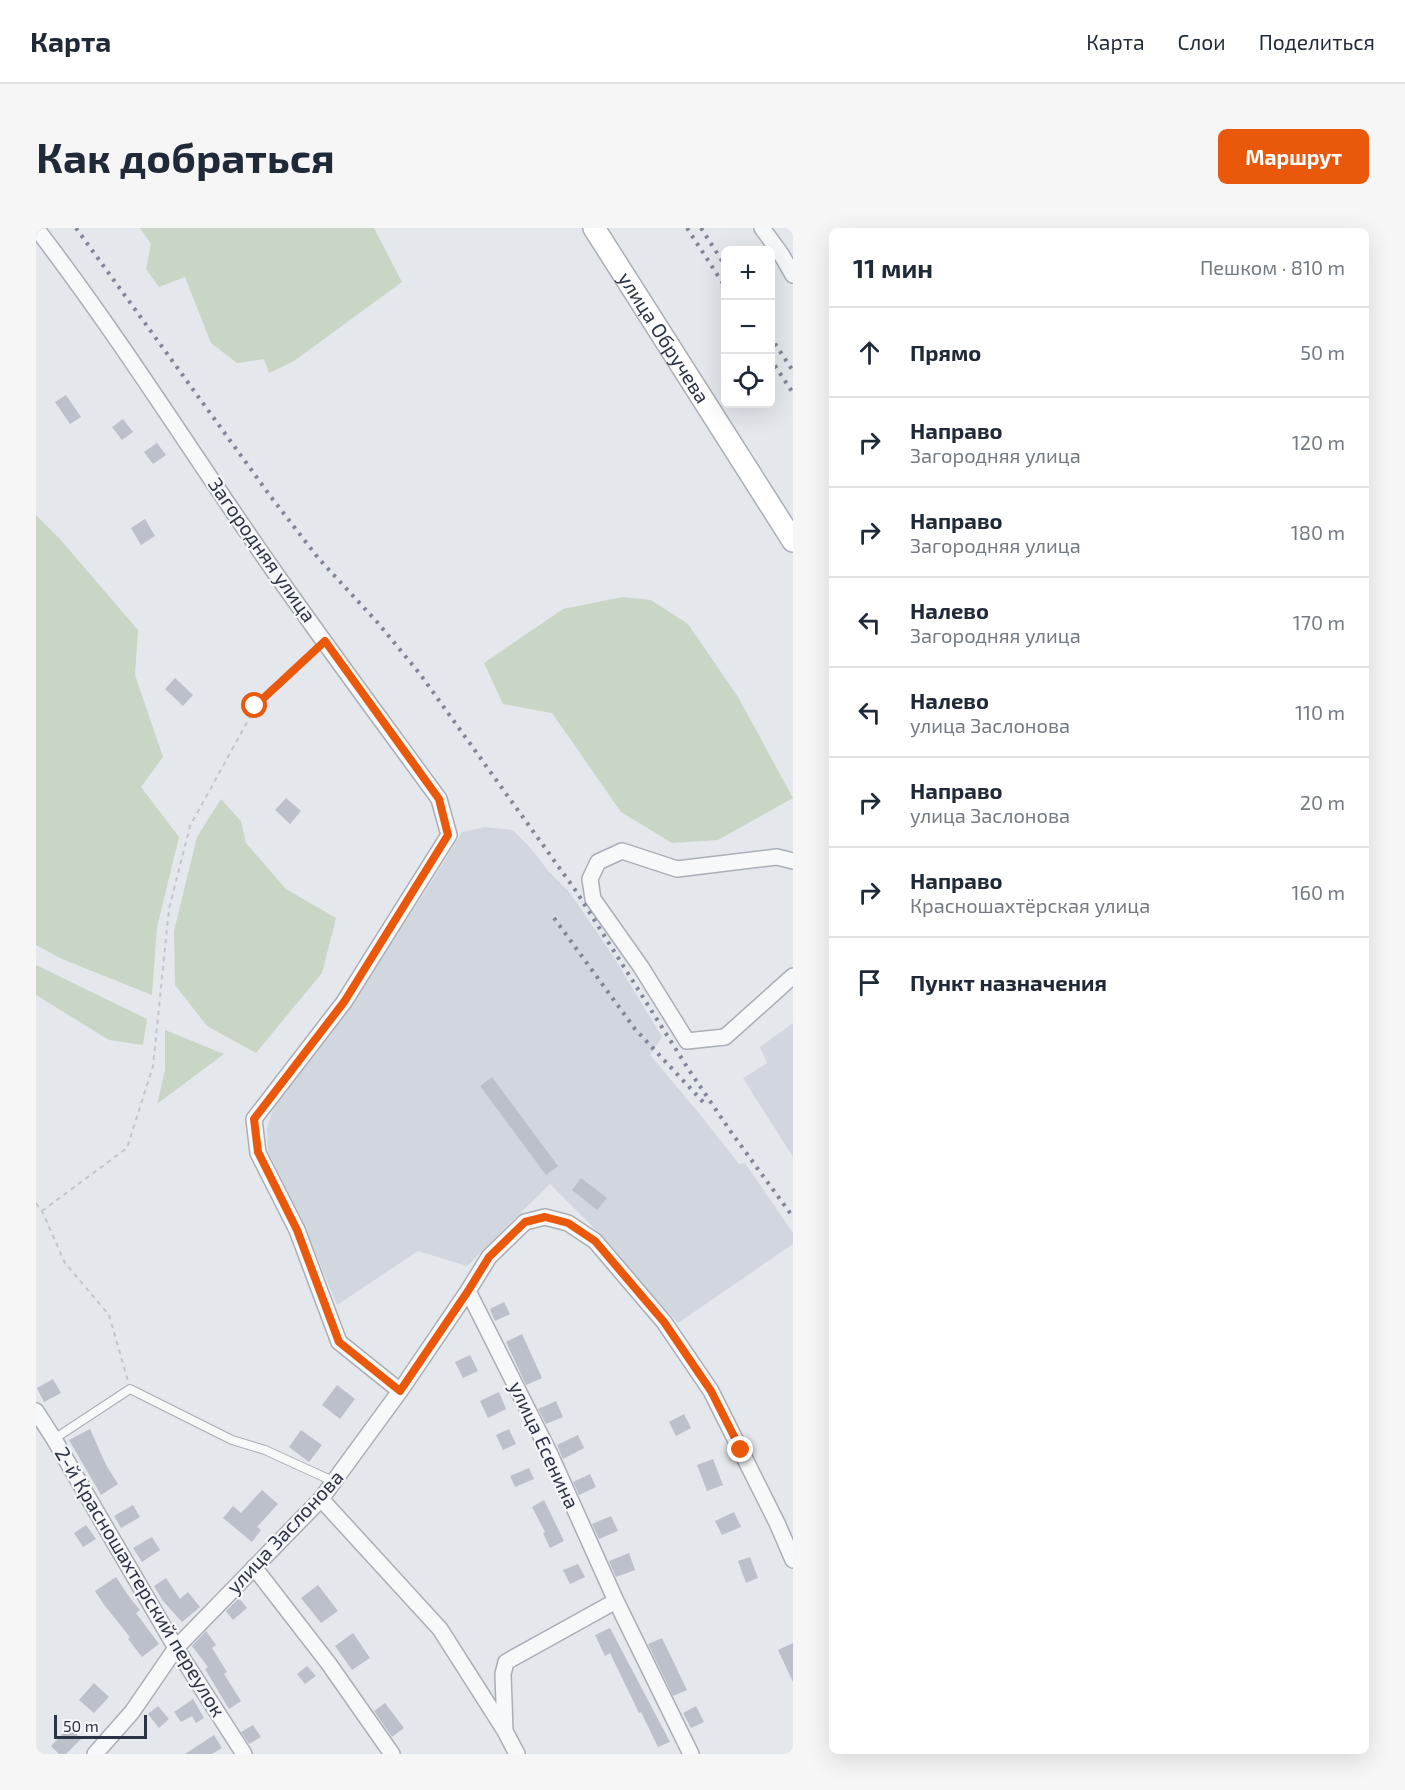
<!DOCTYPE html>
<html lang="ru">
<head>
<meta charset="utf-8">
<style>
  body { margin:0; font-family:"Exo 2",sans-serif; background:#f6f6f7; color:#1f2937 }
  .controls { position:absolute; right:18px; top:18px; display:grid; overflow:hidden; border-radius:9px; box-shadow:0 6px 24px #0002 }
  .controls button { width:54px; height:54px; display:grid; place-items:center; padding:0; border:0; border-bottom:2px solid #e0e1e3; background:#fff; color:#1f2937; font:30px sans-serif }
  .scale { position:absolute; left:18px; bottom:15px; width:93px; box-sizing:border-box; padding-left:6px; border:3px solid #2b3445; border-top:0; font-size:16px; line-height:21px; white-space:nowrap; color:#2b3445; -webkit-text-stroke:4px #f4f6f9; paint-order:stroke }
  .stop { position:absolute; width:18px; height:18px; margin:-14px; border:4px solid #ea580c; border-radius:50%; background:#fff }
  .stop.end { background:#ea580c; border-color:#fff; box-shadow:0 2px 6px #0008 }
  .list { margin:0; padding:0; list-style:none }
  h2 { display:flex; justify-content:space-between; align-items:center; height:78px; margin:0; padding:0 24px; font-size:26px }
  h2 small { font-size:20px; font-weight:400; color:#747a83 }
  .list li { display:grid; grid-template-columns:39px 1fr auto; gap:18px; align-items:center; box-sizing:border-box; height:90px; padding:0 24px; border-top:2px solid #e0e1e3 }
  .list b { display:block; font-size:22px; white-space:nowrap }
  .list p { margin:0; font-size:20px; white-space:nowrap; color:#747a83 }
  .list em { font-size:20px; font-style:normal; color:#747a83 }
  .icon { flex:none; width:33px; height:33px; fill:none; stroke:currentColor; stroke-width:2; stroke-linecap:round; stroke-linejoin:round }
  .map { position:relative; flex:none; width:757px; height:1526px; overflow:hidden; border-radius:9px }
  header { display:flex; align-items:center; gap:36px; box-sizing:border-box; height:84px; padding:0 30px; background:#fff; border-bottom:2px solid #e0e1e3 }
  header strong { font-size:28px }
  nav { display:flex; gap:33px; margin-inline-start:auto; font-size:21px }
  .intro { display:flex; align-items:center; justify-content:space-between; box-sizing:border-box; height:144px; padding:0 36px }
  h1 { margin:0; font-size:42px }
  .button { padding:15px 27px; border-radius:9px; background:#ea580c; color:#fff; font-size:21px; font-weight:700 }
  main { display:flex; gap:36px; padding:0 36px }
  aside { flex:1; background:#fff; border-radius:9px; box-shadow:0 6px 24px #0002 }
  .map>svg:first-child { display:block }
  .built { fill:#d2d6de }
  .green { fill:#c9d6c5 }
  .building { fill:#bbc0ca }
  .lines { fill:none; stroke-linecap:round; stroke-linejoin:round }
  .lane-casing { stroke:#a9aeb7; stroke-width:10 }
  .street-casing { stroke:#a9aeb7; stroke-width:18 }
  .secondary-casing { stroke:#a9aeb7; stroke-width:24 }
  .path { stroke:#c2c5cb; stroke-width:2; stroke-dasharray:4.5 4.5; stroke-linecap:butt }
  .lane { stroke:#f7f8fa; stroke-width:8 }
  .street { stroke:#f7f8fa; stroke-width:15 }
  .secondary { stroke:#fff; stroke-width:21 }
  .rail { stroke:#7d8696; stroke-width:4; stroke-dasharray:3 6; stroke-linecap:butt }
  .route { stroke:#ea580c; stroke-width:8 }
  .labels { text-anchor:middle; stroke-width:4.5; stroke-linejoin:round; paint-order:stroke }
  .street-label { font-size:20px; fill:#2b3445; stroke:#f4f6f9 }
</style>
</head>
<body>
<header>
<strong>Карта</strong>
<nav><a>Карта</a><a>Слои</a><a>Поделиться</a></nav>
</header>
<div class="intro"><h1>Как добраться</h1><a class="button">Маршрут</a></div>
<main>
<div class="map">
<svg width="757" height="1526" viewBox="0 0 757 1526">
  <rect width="100%" height="100%" fill="#e4e7ec"/>
  <path class="built" d="M 449,599 L 477,602 L 497,623 L 513,644 L 534,665 L 577,728 L 626,809 L 614,827 L 662,884 L 703,936 L 709,935 L 757,1005 L 757,1016 L 642,1095 L 612,1063 L 568,1010 L 514,956 L 431,1038 L 382,1023 L 301,1077 L 267,995 L 232,924 L 231,900 L 239,875 L 311,781 L 393,658 L 426,604 Z
    M 757,795 L 757,929 L 707,850 L 731,835 L 724,819 Z"/>
  <path class="green" d="M 104,0 L 338,0 L 366,54 L 258,133 L 233,145 L 228,131 L 201,135 L 175,115 L 149,49 L 123,59 L 110,41 L 115,16 Z
    M 0,287 L 23,310 L 102,402 L 99,447 L 127,529 L 105,559 L 143,609 L 121,699 L 116,767 L 26,731 L 0,717 Z
    M 586,369 L 615,372 L 652,396 L 702,469 L 757,570 L 682,612 L 636,615 L 585,584 L 516,485 L 467,476 L 448,435 L 527,381 Z
    M 185,571 L 205,593 L 210,615 L 250,661 L 300,690 L 286,745 L 220,825 L 171,798 L 139,757 L 138,703 L 161,609 Z
    M 0,737 L 111,791 L 107,817 L 73,812 L 0,767 Z
    M 129,802 L 188,826 L 121,876 L 129,842 Z"/>
  <path class="building" d="M 30,167 L 45,189 L 34,196 L 19,174 Z
    M 87,191 L 97,204 L 86,212 L 76,199 Z
    M 121,215 L 130,227 L 117,236 L 108,224 Z
    M 109,291 L 119,308 L 105,317 L 95,300 Z
    M 139,450 L 157,467 L 147,478 L 129,461 Z
    M 250,570 L 265,583 L 254,596 L 239,582 Z
    M 456,849 L 522,938 L 510,947 L 444,858 Z
    M 545,950 L 571,970 L 561,982 L 536,962 Z
    M 468,1074 L 474,1086 L 459,1093 L 454,1081 Z
    M 486,1106 L 506,1150 L 490,1157 L 470,1114 Z
    M 434,1127 L 442,1143 L 427,1150 L 419,1134 Z
    M 17,1151 L 25,1165 L 8,1174 L 1,1160 Z
    M 301,1157 L 319,1171 L 304,1191 L 286,1177 Z
    M 463,1164 L 470,1181 L 452,1190 L 444,1173 Z
    M 520,1173 L 527,1189 L 510,1196 L 502,1181 Z
    M 648,1186 L 655,1200 L 640,1208 L 633,1194 Z
    M 54,1201 L 70,1237 L 82,1256 L 65,1267 L 33,1212 Z
    M 473,1201 L 480,1216 L 467,1222 L 460,1207 Z
    M 265,1202 L 286,1217 L 273,1234 L 253,1219 Z
    M 542,1207 L 548,1220 L 527,1231 L 521,1217 Z
    M 677,1231 L 687,1257 L 671,1263 L 661,1237 Z
    M 493,1240 L 498,1251 L 479,1259 L 474,1248 Z
    M 554,1246 L 560,1259 L 543,1267 L 537,1254 Z
    M 226,1262 L 242,1276 L 221,1299 L 225,1302 L 216,1314 L 187,1290 L 197,1278 L 205,1285 Z
    M 508,1272 L 528,1313 L 514,1320 L 507,1305 L 509,1304 L 496,1279 Z
    M 97,1277 L 104,1289 L 85,1300 L 78,1288 Z
    M 698,1284 L 705,1299 L 686,1307 L 679,1293 Z
    M 575,1288 L 582,1303 L 563,1311 L 556,1296 Z
    M 50,1297 L 60,1311 L 47,1319 L 38,1305 Z
    M 116,1309 L 124,1322 L 106,1334 L 97,1320 Z
    M 593,1325 L 599,1342 L 580,1349 L 573,1333 Z
    M 714,1329 L 722,1350 L 710,1355 L 702,1333 Z
    M 542,1336 L 549,1349 L 534,1356 L 527,1342 Z
    M 80,1349 L 94,1370 L 104,1382 L 100,1385 L 123,1416 L 106,1429 L 92,1411 L 94,1409 L 69,1378 L 59,1363 Z
    M 130,1350 L 144,1371 L 152,1364 L 164,1379 L 146,1394 L 127,1373 L 118,1358 Z
    M 282,1357 L 302,1383 L 285,1395 L 265,1370 Z
    M 203,1370 L 211,1380 L 197,1392 L 190,1383 Z
    M 574,1400 L 634,1514 L 622,1519 L 605,1484 L 603,1485 L 574,1425 L 569,1428 L 559,1407 Z
    M 170,1403 L 180,1417 L 176,1420 L 191,1444 L 188,1446 L 205,1473 L 193,1481 L 169,1441 L 172,1439 L 156,1418 Z
    M 317,1405 L 334,1430 L 316,1442 L 299,1418 Z
    M 626,1410 L 651,1462 L 637,1468 L 612,1416 Z
    M 757,1415 L 757,1454 L 742,1422 Z
    M 271,1438 L 280,1448 L 269,1456 L 261,1446 Z
    M 58,1455 L 73,1469 L 58,1485 L 43,1472 Z
    M 157,1471 L 168,1490 L 160,1495 L 156,1488 L 145,1494 L 138,1484 Z
    M 349,1475 L 368,1500 L 356,1509 L 338,1483 Z
    M 122,1478 L 133,1491 L 123,1500 L 112,1486 Z
    M 660,1478 L 668,1494 L 655,1500 L 647,1485 Z
    M 217,1497 L 225,1509 L 213,1516 L 205,1504 Z
    M 33,1499 L 45,1511 L 30,1526 L 23,1526 L 15,1518 Z
    M 178,1507 L 186,1520 L 176,1526 L 149,1526 Z"/>
  <g class="lines">
    <defs>
      <path id="lane" d="M 18,1211 L 94,1161 L 196,1212 L 229,1222 L 299,1254"/>
      <path id="street" d="M 0,0 C 83,108 155,224 233,336 C 288,415 346,493 403,571 L 413,607 L 308,774 L 218,891 L 222,925 L 261,1002 L 303,1114 L 364,1163
        M 726,0 L 745,26 L 757,47
        M 757,633 L 741,629 L 641,641 L 586,623 L 562,634 L 554,651 L 557,671 L 605,739 L 651,813 L 689,809 L 757,748
        M 432,1063 L 513,1224 L 580,1373 L 655,1526
        M 0,1183 L 18,1211 L 140,1420 L 208,1526
        M 285,1271 L 404,1401 L 469,1503 L 481,1526
        M 218,1339 L 293,1436 L 356,1526
        M 469,1503 L 467,1446 L 470,1434 L 580,1373
        M 59,1526 L 96,1484 L 140,1420 L 285,1271 L 364,1163 L 432,1063 L 453,1029 L 489,994 L 509,989 L 532,995 L 559,1013 L 628,1094 L 675,1163 L 741,1295 L 757,1332"/>
      <g id="secondary">
        <path id="s1" d="M 558,0 L 757,313"/>
      </g>
    </defs>
    <use href="#lane" class="lane-casing"/>
    <use href="#street" class="street-casing"/>
    <use href="#secondary" class="secondary-casing"/>
    <path class="path" d="M 0,975 L 6,983 L 29,1035 L 73,1087 L 92,1153
      M 6,983 L 91,920 L 117,838 L 133,681 L 154,598 L 220,478 L 279,422"/>
    <use href="#lane" class="lane"/>
    <use href="#street" class="street"/>
    <use href="#secondary" class="secondary"/>
    <path class="rail" d="M 40,0 L 235,269 L 283,331 L 342,395 L 384,446 L 540,663 L 653,842 L 695,904 L 757,989
      M 651,0 L 690,60
      M 665,0 L 690,39
      M 734,108 L 757,143
      M 734,130 L 757,165
      M 518,690 L 599,801 L 669,876"/>
  </g>
  <g class="lines">
    <path class="route" d="M 219,478 L 289,413 L 403,571 L 412,607 L 308,774 L 218,891 L 222,924 L 261,1002 L 303,1114 L 364,1163 L 432,1063 L 453,1029 L 489,994 L 509,989 L 532,995 L 559,1013 L 628,1094 L 675,1163 L 705,1222"/>
  </g>
  <g class="labels">
    <g class="street-label">
      <text dy="7" stroke="none"><textPath href="#s1" startOffset="130">улица Обручева</textPath></text>
      <text transform="translate(226 322) rotate(55)" y="7">Загородняя улица</text>
      <text transform="translate(508 1217) rotate(65)" y="7">улица Есенина</text>
      <text transform="translate(249 1304) rotate(-47)" y="7">улица Заслонова</text>
      <text transform="translate(104 1354) rotate(59)" y="7">2-й Красношахтерский переулок</text>
    </g>
  </g>
</svg>
<div class="controls">
<button>+</button>
<button>−</button>
<button><svg class="icon" aria-label="locate" viewBox="0 0 24 24"><circle cx="12" cy="12" r="6"/><path d="M12 2v4M12 18v4M2 12h4M18 12h4"/></svg></button>
</div>
<div class="scale">50 m</div>
<div class="stop" style="left:219px;top:478px"></div>
<div class="stop end" style="left:705px;top:1222px"></div>
</div>
<aside>
<h2>11 мин<small>Пешком · 810 m</small></h2>
<ul class="list">
<li><svg class="icon" aria-label="ahead" viewBox="0 0 24 24"><path d="M12 20V5M6 11l6-6 6 6"/></svg><div><b>Прямо</b></div><em>50 m</em></li>
<li><svg class="icon" aria-label="right" viewBox="0 0 24 24"><path d="M7 20v-9h11M14 6l5 5-5 5"/></svg><div><b>Направо</b><p>Загородняя улица</p></div><em>120 m</em></li>
<li><svg class="icon" aria-label="right" viewBox="0 0 24 24"><path d="M7 20v-9h11M14 6l5 5-5 5"/></svg><div><b>Направо</b><p>Загородняя улица</p></div><em>180 m</em></li>
<li><svg class="icon" aria-label="left" viewBox="0 0 24 24"><path d="M17 20v-9H6M10 6l-5 5 5 5"/></svg><div><b>Налево</b><p>Загородняя улица</p></div><em>170 m</em></li>
<li><svg class="icon" aria-label="left" viewBox="0 0 24 24"><path d="M17 20v-9H6M10 6l-5 5 5 5"/></svg><div><b>Налево</b><p>улица Заслонова</p></div><em>110 m</em></li>
<li><svg class="icon" aria-label="right" viewBox="0 0 24 24"><path d="M7 20v-9h11M14 6l5 5-5 5"/></svg><div><b>Направо</b><p>улица Заслонова</p></div><em>20 m</em></li>
<li><svg class="icon" aria-label="right" viewBox="0 0 24 24"><path d="M7 20v-9h11M14 6l5 5-5 5"/></svg><div><b>Направо</b><p>Красношахтёрская улица</p></div><em>160 m</em></li>
<li><svg class="icon" aria-label="arrive" viewBox="0 0 24 24"><path d="M6 21V4h12l-3 4 3 4H6"/></svg><div><b>Пункт назначения</b></div></li>
</ul>
</aside>
</main>
</body>
</html>
